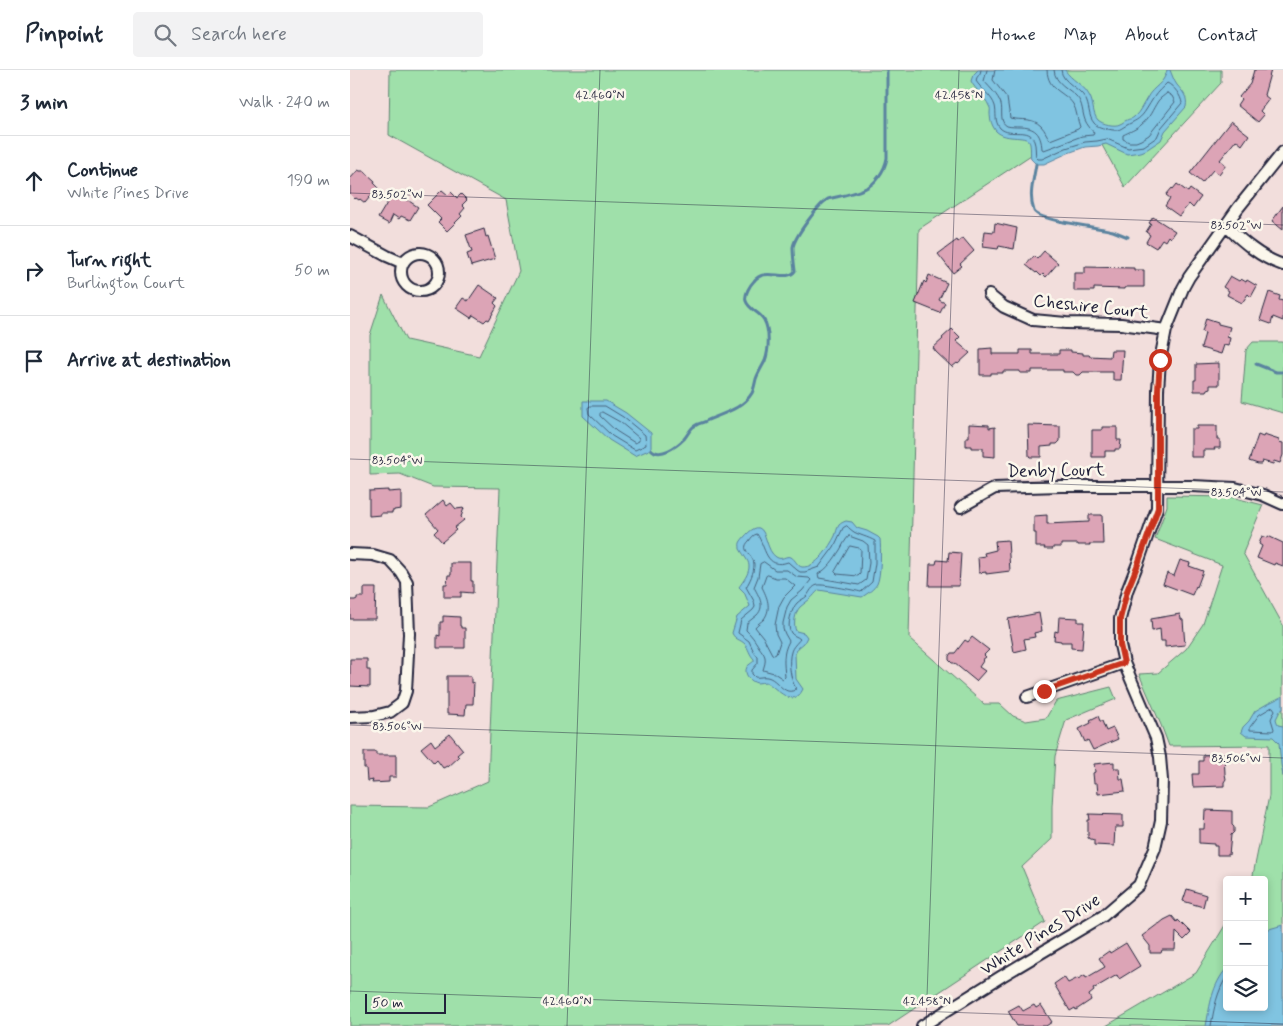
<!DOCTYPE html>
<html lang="en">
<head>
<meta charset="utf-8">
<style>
  body { margin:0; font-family:Mynerve,sans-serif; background:#f2f2f3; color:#1f2937 }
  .controls { position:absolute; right:15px; bottom:15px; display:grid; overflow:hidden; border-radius:5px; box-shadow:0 2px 8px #0003 }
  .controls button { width:45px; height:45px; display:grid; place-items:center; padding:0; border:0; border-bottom:1px solid #e0e1e3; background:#fff; color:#1f2937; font:25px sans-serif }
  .scale { position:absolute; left:15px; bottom:12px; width:81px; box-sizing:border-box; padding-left:5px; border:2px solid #22223b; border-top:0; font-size:14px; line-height:18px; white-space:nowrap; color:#22223b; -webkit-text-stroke:4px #fbf7ec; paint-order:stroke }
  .stop { position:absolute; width:15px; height:15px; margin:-11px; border:4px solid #c8321e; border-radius:50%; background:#fff }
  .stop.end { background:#c8321e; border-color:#fff; box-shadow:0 1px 5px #0008 }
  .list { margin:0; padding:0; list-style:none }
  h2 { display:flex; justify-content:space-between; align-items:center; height:65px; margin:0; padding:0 20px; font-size:21px }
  h2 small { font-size:16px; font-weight:400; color:#747a83 }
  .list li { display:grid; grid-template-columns:32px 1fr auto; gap:15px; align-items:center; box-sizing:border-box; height:90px; padding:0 20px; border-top:1px solid #e0e1e3 }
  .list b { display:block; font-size:19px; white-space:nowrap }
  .list p { margin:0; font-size:16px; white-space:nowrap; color:#747a83 }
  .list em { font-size:16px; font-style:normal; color:#747a83 }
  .icon { flex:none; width:28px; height:28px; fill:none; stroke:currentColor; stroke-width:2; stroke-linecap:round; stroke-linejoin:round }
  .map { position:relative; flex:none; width:933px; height:956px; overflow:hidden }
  header { display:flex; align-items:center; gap:30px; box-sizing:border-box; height:70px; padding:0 25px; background:#fff; border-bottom:1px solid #e0e1e3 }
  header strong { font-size:24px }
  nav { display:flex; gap:28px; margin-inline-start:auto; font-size:18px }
  .search { width:350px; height:45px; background:#f2f2f3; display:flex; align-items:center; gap:12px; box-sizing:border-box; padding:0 18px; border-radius:5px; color:#747a83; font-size:19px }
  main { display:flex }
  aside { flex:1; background:#fff }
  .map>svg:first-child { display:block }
  .green { fill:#9fe0aa; stroke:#608172 }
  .water { fill:#80c4e1; stroke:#5a839f }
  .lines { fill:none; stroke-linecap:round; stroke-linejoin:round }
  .shore { stroke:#48637d; stroke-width:1 }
  .stream { stroke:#5a839f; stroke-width:3 }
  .building { fill:#dca4b6; stroke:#22223b }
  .minor-casing { stroke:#22223b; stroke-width:14 }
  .minor { stroke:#fbf7ec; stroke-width:10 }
  .route { stroke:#c8321e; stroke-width:6 }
  .ticks { fill:none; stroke:#22223b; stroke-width:1; stroke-opacity:0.45 }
  .labels { text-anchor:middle; stroke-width:5; stroke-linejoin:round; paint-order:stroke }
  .street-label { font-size:18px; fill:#22223b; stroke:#fbf7ec }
  .ticks-label { font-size:12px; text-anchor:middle; fill:#22223b; stroke:#fbf7ec; stroke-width:5; stroke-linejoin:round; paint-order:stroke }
</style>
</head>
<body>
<header>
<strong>Pinpoint</strong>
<div class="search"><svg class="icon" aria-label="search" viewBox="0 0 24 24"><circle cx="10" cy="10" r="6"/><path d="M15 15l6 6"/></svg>Search here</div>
<nav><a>Home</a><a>Map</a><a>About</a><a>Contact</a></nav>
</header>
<main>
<aside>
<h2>3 min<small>Walk · 240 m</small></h2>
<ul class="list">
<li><svg class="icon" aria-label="ahead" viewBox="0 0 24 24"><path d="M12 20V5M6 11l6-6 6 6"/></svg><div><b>Continue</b><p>White Pines Drive</p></div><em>190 m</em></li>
<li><svg class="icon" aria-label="right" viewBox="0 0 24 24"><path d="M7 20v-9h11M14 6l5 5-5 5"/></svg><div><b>Turn right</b><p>Burlington Court</p></div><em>50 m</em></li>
<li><svg class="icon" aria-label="arrive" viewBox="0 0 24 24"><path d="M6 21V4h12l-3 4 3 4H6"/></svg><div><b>Arrive at destination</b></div></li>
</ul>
</aside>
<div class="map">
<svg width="933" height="956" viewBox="0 0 933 956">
  <rect width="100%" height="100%" fill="#f2dedc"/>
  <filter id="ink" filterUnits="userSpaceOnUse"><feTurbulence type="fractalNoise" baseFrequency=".02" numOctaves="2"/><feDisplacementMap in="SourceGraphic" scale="10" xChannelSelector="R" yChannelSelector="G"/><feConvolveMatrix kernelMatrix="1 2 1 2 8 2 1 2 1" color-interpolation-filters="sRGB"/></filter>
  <g filter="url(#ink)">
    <path class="green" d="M 40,0 L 871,0 L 871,13 L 775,117 L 737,48 L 569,159 L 559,568 L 634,634 L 650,634 L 663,646 L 676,651 L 696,648 L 706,631 L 761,617 L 766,629 L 716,650 L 705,686 L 702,736 L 702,769 L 672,797 L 695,852 L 538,956 L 0,956 L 0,736 L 79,737 L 138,711 L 150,418 L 83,417 L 50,404 L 20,405 L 20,265 L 33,225 L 56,270 L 129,286 L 169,201 L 156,130 L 39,65 Z
      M 903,272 L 933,272 L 933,343 L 892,331 L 896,280 Z
      M 817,426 L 881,427 L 913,435 L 893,483 L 933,555 L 933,956 L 756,956 L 846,903 L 877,852 L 877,937 L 914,937 L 914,810 L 902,810 L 919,726 L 919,675 L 819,676 L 811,655 L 789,604 L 808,603 L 836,579 L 853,554 L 872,495 L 805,469 L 817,436 Z"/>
    <path class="water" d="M 628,0 L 715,0 C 721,10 733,14 739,25 C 744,32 742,44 748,50 C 752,54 765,57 770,54 C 773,53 774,51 777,50 C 781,48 780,50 784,47 C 790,42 793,34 797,28 C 803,16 814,15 817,0 L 820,0 C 822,5 824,11 827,15 C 833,22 838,27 836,37 L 815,61 L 811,70 L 796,80 L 791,82 L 777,84 L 756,74 L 748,76 L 735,77 L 718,83 L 694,94 L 686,94 L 681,89 C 680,85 681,79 680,74 C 678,63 657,72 646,61 C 642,56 640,50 640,43 C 640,40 641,39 639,36 C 635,26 625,20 621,11 L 623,5 Z
      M 233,331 L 256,331 L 276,343 L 301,363 L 301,379 L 285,386 L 259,370 L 233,346 Z
      M 496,451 L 502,452 L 507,458 L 517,461 L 528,467 L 530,469 C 531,478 531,506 527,514 C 524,519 517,524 512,527 L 469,520 C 465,523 464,526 460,529 C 457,532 453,534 450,537 C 445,542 443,555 446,561 L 454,563 L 457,567 L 454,573 L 448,578 L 445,584 L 446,609 L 453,619 C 443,640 427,618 416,612 C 413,612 410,613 407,613 C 401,612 393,604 397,597 C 397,596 403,592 404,591 L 404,589 C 399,584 399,579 395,574 C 390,569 385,570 382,563 L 387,547 L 400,536 L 394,522 L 389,517 C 394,510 403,499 397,490 C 395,486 392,483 390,479 C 390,475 389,474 391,471 C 394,467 403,456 409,458 C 417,461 416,481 426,487 C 432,491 435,485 441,487 C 446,490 447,496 452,497 C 467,498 479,477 485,466 C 486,463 487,458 489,455 C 491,453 493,452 496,451 Z
      M 933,626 L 933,639 L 930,641 L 926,649 L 928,655 L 933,656 L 933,706 L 931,695 L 929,673 L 923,667 L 896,666 L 891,662 L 893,657 L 899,651 L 905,641 L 917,634 Z
      M 933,855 L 933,956 L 856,956 C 860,935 862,915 877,898 L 877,937 L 914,937 L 914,863 L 919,859 Z"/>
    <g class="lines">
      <path class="shore" d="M 631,0 C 631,5 626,6 626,11 C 631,19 642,26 645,36 C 647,44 644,51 650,58 C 660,68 680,56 684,71 C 686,76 685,82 686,87 L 688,89 L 692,89 L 716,78 L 735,72 L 747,71 L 757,69 L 778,78 L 794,76 L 807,67 L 811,58 L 832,33 C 831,26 824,16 817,13 C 813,17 807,22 804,27 C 801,31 799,36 796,40 C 791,48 787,50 779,54 C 769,59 770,62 758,59 C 753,58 747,57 744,53 C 738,46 740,36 735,28 C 729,17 712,13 711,0
        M 637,0 L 634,11 C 640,18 648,25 651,34 C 653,41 649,52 657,56 C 661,57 666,57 669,57 C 685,57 691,63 692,79 L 694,80 L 732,66 L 743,65 L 744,63 C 741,59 737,55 735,50 C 732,42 733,34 727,27 C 719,18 705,14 704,0
        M 645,0 L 643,10 L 657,28 L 660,48 C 671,51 682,47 691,56 C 695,60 697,66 700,70 L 728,59 L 730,57 C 727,50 727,40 723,34 C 714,21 698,21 697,0
        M 817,23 L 822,26 L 825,32 L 799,65 L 791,70 L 786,72 L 779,72 L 773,69 L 773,65 C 779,62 787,59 791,55 C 800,48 802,40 808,31 C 810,28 814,26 817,23 Z
        M 241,336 L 255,336 L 273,347 L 295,365 L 296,375 L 285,380 L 262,366 L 239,344 L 238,338 Z
        M 252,342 L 270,352 L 289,368 L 289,371 L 285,373 L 266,361 L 250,346 L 250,344 Z
        M 497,456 C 499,458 501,460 504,462 C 509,465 518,467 525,471 L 525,493 L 522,512 L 511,522 C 504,520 473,514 468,515 C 462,516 460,522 457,526 C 454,529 450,530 447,533 C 442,538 436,556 441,563 C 443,566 447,566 450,569 C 447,573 442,577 441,582 C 438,591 440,610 446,618 L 445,620 C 433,626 428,609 417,607 C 413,606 409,608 405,607 L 402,604 L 402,600 L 408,593 L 408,587 L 404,582 L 399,571 L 388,563 L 391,550 L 403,540 L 405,537 L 404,531 L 396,517 C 400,511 404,502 404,495 C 404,484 389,481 399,471 C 402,467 403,465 407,464 C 416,477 415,500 438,492 L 447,500 L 450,502 L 455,502 L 469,497 L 484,477 L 493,458 Z
        M 499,466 L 513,471 L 518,475 L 519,493 L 516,510 L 509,515 L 469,508 L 468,504 C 478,499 484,489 490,480 C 493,475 495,470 499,466 Z
        M 500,476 L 509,478 L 511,480 L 510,504 L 508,506 L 487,504 L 485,502 Z
        M 414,492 L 425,500 L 437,500 L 447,507 L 459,508 L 461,510 L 452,521 L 441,530 L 437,537 L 433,553 L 433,559 L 435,564 L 439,571 C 432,584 434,593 435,607 L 433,609 L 424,603 L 413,600 C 414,596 416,592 415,587 C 414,583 411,580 409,577 C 404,569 402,566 396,560 L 397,553 C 400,550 404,548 407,545 C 416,536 408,525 404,517 L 408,507 L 410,494 Z
        M 418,505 L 426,508 L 435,508 L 445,516 L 434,527 L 429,536 L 425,555 L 426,564 L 430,572 L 426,584 L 424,585 L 422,584 L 413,567 L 405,557 C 407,554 411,552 414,549 C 422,538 417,527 412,517 L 416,506 Z
        M 923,637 L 925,640 L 921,649 L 924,659 L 923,661 L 900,660 L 900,657 L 909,645 Z
        M 861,956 C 864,938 867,922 877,906"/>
      <path class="stream" d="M 686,94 C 684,109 678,125 684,141 C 688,151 750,157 763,161 C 768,163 773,165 778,167
        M 906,294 L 926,302 L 933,302
        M 301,379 C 310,389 327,376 334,369 C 337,365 340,360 343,357 C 346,355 350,353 354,352 C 370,344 392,340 402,323 C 404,319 405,313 406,309 C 408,303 412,297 415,291 C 419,280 420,261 414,250 C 410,242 399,240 396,231 C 394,225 400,215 404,211 C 415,196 437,213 445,201 C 444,193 443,185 443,177 C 445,166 469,134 478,129 C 490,126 503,124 514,119 C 525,115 535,100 537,88 L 537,0"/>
    </g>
    <path class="building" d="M 904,0 L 921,0 L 914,25 L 919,29 L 910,41 L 914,45 L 908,52 L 887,35 L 891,29 L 889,27 L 900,14 Z
      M 881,51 L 899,65 L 892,75 L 886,70 L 870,90 L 876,95 L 869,104 L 863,100 L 852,113 L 840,103 Z
      M 8,100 L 10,101 L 14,101 L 25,111 L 24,113 L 28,117 L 15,133 L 10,129 L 9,130 L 6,128 L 5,129 L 0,124 L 0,109 Z
      M 827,114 L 838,122 L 840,119 L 851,127 L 843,138 L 839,134 L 829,146 L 815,136 L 820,128 L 816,125 L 822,118 L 823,119 Z
      M 92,120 L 98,125 L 101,122 L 107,128 L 111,124 L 117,130 L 112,135 L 115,138 L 110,144 L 112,146 L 97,161 L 88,152 L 91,149 L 77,135 Z
      M 44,124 L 52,128 L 53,127 L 68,137 L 60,150 L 51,146 L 49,149 L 43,145 L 39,154 L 28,148 L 40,128 L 41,129 Z
      M 933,136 L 933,160 L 922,151 Z
      M 803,147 L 825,161 L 820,168 L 818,166 L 815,171 L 812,169 L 806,178 L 796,172 L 800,165 L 796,162 L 801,154 L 799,153 Z
      M 645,153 L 667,158 L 664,179 L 649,176 L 648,179 L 633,177 L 635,161 L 644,162 Z
      M 134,159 L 136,167 L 138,166 L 145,189 L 121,196 L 117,184 L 122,182 L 116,165 Z
      M 613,168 L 624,181 L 610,194 L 612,196 L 603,203 L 588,184 L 607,170 L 608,172 Z
      M 694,181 L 708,193 L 696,207 L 693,204 L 691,206 L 687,202 L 686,203 L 676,195 L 684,186 L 687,189 Z
      M 735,197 L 784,198 L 784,200 L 794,200 L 794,217 L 777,217 L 774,218 L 774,219 L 744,218 L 744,221 L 724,221 L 724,203 L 735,203 Z
      M 579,205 L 597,213 L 589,230 L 595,233 L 590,243 L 565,233 L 574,211 L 576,213 Z
      M 880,206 L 889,211 L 891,209 L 896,212 L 897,210 L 907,216 L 901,227 L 898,224 L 892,233 L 877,225 L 879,221 L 873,217 Z
      M 129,215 L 148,228 L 144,233 L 147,236 L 139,250 L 137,249 L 134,252 L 123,245 L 121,248 L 106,238 L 113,228 L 118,231 Z
      M 919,222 L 930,226 L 929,230 L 933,231 L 933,251 L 923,247 L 921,254 L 910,250 Z
      M 856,248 L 868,252 L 868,254 L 880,257 L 877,267 L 880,268 L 878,276 L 874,275 L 871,284 L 851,278 L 855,263 L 852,262 Z
      M 602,259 L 610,267 L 606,271 L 620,283 L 608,294 L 607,293 L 602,297 L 586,282 L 583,278 L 593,269 L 592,268 Z
      M 642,278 L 642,284 L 670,284 L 670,280 L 682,280 L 682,284 L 709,284 L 709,280 L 721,280 L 721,282 L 733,283 L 733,285 L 740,285 L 739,286 L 760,287 L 761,280 L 773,280 L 771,310 L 763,310 L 763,302 L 733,302 L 730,305 L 726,305 L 723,302 L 713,302 L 713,300 L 682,300 L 682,303 L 670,303 L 670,301 L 653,301 L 653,303 L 641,303 L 641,305 L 630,305 L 630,279 Z
      M 869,293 L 869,315 L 860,315 L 860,318 L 857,319 L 856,321 L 844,321 L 844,310 L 846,310 L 846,294 Z
      M 619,354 L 639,355 L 639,358 L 645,357 L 645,387 L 633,386 L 633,378 L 621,378 L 621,376 L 616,376 L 616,367 L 619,367 Z
      M 678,355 L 710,356 L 710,371 L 707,374 L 702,374 L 702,376 L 691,377 L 691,387 L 680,387 L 679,386 Z
      M 847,356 L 867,356 L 867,369 L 870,369 L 870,378 L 864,378 L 865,380 L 853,380 L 853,387 L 841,387 L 841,359 L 847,359 Z
      M 752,357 L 767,357 L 767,370 L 771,370 L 770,379 L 765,379 L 765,381 L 755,381 L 755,387 L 742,387 L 742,360 L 752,360 Z
      M 908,365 L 913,367 L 914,365 L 929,370 L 929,372 L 933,373 L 933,385 L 930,393 L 924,391 L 923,394 L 912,391 L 911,394 L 908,394 L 899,391 Z
      M 38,420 L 38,422 L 51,421 L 51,439 L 44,440 L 44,441 L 42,441 L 42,443 L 31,443 L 31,445 L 19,446 L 19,421 Z
      M 93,430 L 97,436 L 101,433 L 106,439 L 114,438 L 111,447 L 114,450 L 104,458 L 106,460 L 92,472 L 84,463 L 88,459 L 76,445 Z
      M 697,445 L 697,454 L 739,452 L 739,445 L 752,445 L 753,474 L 739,474 L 740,475 L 728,475 L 728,474 L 711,474 L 711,477 L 703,477 L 703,479 L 694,479 L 695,477 L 686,477 L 686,463 L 684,463 L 684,446 Z
      M 912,466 L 918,468 L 918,466 L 933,473 L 933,496 L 925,493 L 924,495 L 907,488 L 912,476 L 909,474 Z
      M 658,470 L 660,501 L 636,504 L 636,502 L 629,503 L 628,487 L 635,486 L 634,483 L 646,480 L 645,471 Z
      M 599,482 L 611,483 L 609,516 L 579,516 L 580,494 L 586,494 L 587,490 L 598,491 Z
      M 830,490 L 840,493 L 839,496 L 853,501 L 847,517 L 846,516 L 842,525 L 813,514 L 817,503 L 824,506 Z
      M 101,493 L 121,493 L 121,511 L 123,511 L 123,523 L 111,522 L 111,527 L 94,527 L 94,514 L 97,514 L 98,505 L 101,505 Z
      M 14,518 L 26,518 L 25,549 L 0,549 L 0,530 L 5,530 L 7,529 L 7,527 L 14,527 Z
      M 689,543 L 692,561 L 684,563 L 685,567 L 674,569 L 676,579 L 664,582 L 658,549 Z
      M 830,544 L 831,549 L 833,550 L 835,575 L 815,577 L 815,571 L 811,571 L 810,559 L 802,561 L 801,549 Z
      M 93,546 L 110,547 L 110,556 L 111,556 L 111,558 L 115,558 L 115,578 L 87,578 L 87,565 L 90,566 L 90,552 L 93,552 Z
      M 709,547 L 728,548 L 728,552 L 734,552 L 732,579 L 721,578 L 721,572 L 711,572 L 711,571 L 704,570 L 705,561 L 708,562 Z
      M 622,567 L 639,580 L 634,585 L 636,587 L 632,590 L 633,591 L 629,597 L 635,601 L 626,611 L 604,593 L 602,593 L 599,590 L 599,586 L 601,583 L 605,583 L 615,570 L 618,572 Z
      M 0,589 L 17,589 L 17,600 L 20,600 L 20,617 L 0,616 Z
      M 97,606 L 121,606 L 121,613 L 124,612 L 123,634 L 116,634 L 115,645 L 97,644 Z
      M 748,646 L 750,651 L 752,651 L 756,661 L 763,658 L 768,669 L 743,680 L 738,670 L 735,672 L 729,659 L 741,653 L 740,650 Z
      M 100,664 L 113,680 L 107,685 L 109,687 L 98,697 L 97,696 L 93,698 L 87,690 L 84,693 L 71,678 L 81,670 L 85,676 Z
      M 14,682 L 26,682 L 26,685 L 46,685 L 46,707 L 39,707 L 39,712 L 22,713 L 23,710 L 17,711 L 16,698 L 14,698 Z
      M 859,684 L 874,685 L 875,704 L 876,709 L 874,712 L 874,716 L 843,717 L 842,704 L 849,704 L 849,691 L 853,691 L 853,685 L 859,685 Z
      M 764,692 L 764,698 L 769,698 L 770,709 L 773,709 L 775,721 L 748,724 L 747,713 L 744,713 L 743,703 L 745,702 L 744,694 Z
      M 855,740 L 882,741 L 882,755 L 884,757 L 884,762 L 881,765 L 879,785 L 867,785 L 867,776 L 864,776 L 864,774 L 849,773 L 849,759 L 854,759 Z
      M 739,744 L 773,745 L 773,757 L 765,757 L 764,776 L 744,775 L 744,770 L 738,768 L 738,750 L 740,750 Z
      M 837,819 L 856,825 L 853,837 L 833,831 Z
      M 822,846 L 827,852 L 828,850 L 841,863 L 834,870 L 826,862 L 825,880 L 812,880 L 811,883 L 800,883 L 800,876 L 792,866 L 808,854 L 809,854 L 814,850 Z
      M 776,873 L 790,896 L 769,909 L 767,905 L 743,919 L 744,921 L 739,925 L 741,930 L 726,940 L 725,938 L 720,941 L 704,914 L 714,907 L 718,913 L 728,908 L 728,909 L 735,905 L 736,908 L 755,897 L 749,888 L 759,881 L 760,883 Z
      M 669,935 L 673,941 L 684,935 L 686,938 L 691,935 L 702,952 L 696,956 L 667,956 L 658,941 Z"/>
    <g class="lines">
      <defs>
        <path id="minor" d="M 876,156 C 892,171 911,188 933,195
          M 0,166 L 37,186 L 53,193
          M51 202a19 19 0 1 1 38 0a19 19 0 1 1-38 0Z
          M 639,225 L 654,237 L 683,250 L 716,253 L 771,254 L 816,260
          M 611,437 L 645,418 L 711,416 L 842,416 L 885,418 L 913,425 L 933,434
          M 0,484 L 23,485 L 40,490 L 51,502 L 57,512 L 59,564 L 56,621 L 52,633 L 40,642 L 24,646 L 0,647
          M 677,627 L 774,593
          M 572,956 L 652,906 L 753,846 L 789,815 L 805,778 L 811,751 L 812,710 L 810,687 L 806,668 L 774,593 L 770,575 L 770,549 L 777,521 L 788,493 L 807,438 L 808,320 L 810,290 L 816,260 L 833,218 L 839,207 L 888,138 L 933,82"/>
      </defs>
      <use href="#minor" class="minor-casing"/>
      <use href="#minor" class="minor"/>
    </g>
  </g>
  <g class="lines" filter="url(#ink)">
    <path class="route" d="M 694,621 L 774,593 L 770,575 L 770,549 L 777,521 L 788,494 L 808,438 L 808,320 L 810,290"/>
  </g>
  <path class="ticks" d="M 0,123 L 933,155M 0,389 L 933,422M 0,655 L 933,688M 0,921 L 933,954M 217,956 L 250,0M 576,956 L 609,0"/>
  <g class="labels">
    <g class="street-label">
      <text transform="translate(741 236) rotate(6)" y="6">Cheshire Court</text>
      <text transform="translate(706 400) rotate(-1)" y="6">Denby Court</text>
      <text transform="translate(690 864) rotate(-32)" y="6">White Pines Drive</text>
    </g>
  </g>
  <g class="ticks-label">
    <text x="250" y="29">42.460°N</text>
    <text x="609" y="29">42.458°N</text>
    <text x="47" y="128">83.502°W</text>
    <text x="886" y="159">83.502°W</text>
    <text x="47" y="394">83.504°W</text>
    <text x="886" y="426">83.504°W</text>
    <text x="47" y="660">83.506°W</text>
    <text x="886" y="692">83.506°W</text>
    <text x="217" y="935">42.460°N</text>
    <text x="577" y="935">42.458°N</text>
  </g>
</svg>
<div class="controls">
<button>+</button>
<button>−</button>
<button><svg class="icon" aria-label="layers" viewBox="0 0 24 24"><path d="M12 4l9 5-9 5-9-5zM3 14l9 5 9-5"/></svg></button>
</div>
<div class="scale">50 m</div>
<div class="stop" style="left:810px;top:290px"></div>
<div class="stop end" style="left:694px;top:621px"></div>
</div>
</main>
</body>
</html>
